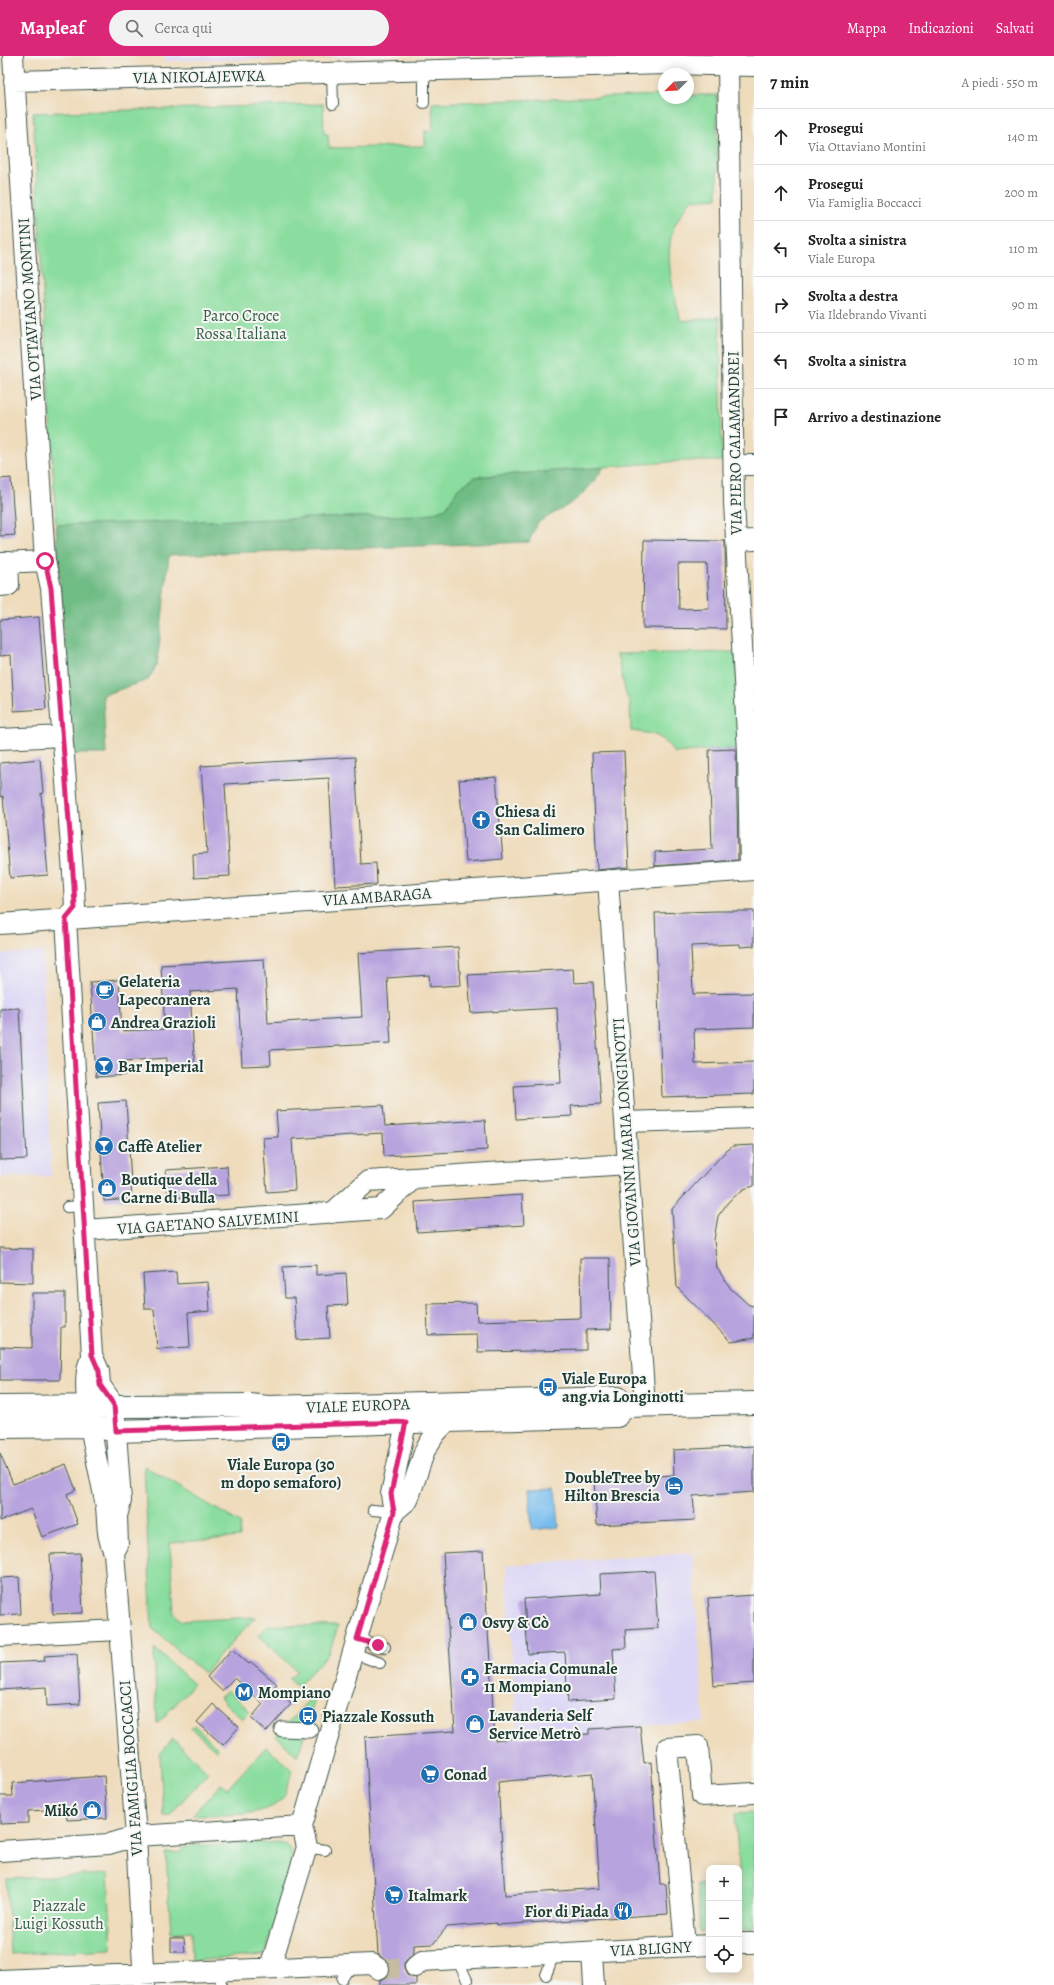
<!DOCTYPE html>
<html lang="it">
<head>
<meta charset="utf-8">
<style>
  body { margin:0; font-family:Alegreya,serif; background:#f2f2f2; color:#222 }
  .controls { position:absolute; right:12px; bottom:12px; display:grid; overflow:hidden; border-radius:8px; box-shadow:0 2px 10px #0003 }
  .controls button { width:36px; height:36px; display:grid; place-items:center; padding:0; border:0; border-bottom:1px solid #e0e0e0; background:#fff; color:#222; font:20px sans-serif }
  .compass { position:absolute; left:658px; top:12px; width:36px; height:36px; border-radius:50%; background:#fff; box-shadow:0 2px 10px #0003; rotate:246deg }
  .stop { position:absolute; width:12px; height:12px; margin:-9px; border:3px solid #db2777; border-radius:50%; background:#fff }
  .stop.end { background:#db2777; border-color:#fff; box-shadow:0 1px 4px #0008 }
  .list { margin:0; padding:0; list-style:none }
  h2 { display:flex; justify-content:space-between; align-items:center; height:52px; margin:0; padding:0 16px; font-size:17px }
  h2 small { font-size:13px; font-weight:400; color:#767676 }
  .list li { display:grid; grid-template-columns:26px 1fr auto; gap:12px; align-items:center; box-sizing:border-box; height:56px; padding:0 16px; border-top:1px solid #e0e0e0 }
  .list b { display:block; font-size:15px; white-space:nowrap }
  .list p { margin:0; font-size:13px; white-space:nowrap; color:#767676 }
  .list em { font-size:13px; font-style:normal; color:#767676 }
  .icon { flex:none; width:22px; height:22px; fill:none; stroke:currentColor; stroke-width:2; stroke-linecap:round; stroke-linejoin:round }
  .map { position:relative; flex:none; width:754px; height:1929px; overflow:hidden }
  header { display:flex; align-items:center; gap:24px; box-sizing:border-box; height:56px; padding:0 20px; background:#db2777; color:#fff }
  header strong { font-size:19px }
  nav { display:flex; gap:22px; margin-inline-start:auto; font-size:14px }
  .search { width:280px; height:36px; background:#f2f2f2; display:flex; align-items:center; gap:10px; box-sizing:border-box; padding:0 14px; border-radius:22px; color:#767676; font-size:15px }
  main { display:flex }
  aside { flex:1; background:#fff }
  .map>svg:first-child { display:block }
  .built { fill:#dcd6f6 }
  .green { fill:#8add9e; stroke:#548d69 }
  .forest { fill:#6fbc85; stroke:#477c5c }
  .water { fill:#77bcee; stroke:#4b7c91 }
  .building { fill:#b7a3de; fill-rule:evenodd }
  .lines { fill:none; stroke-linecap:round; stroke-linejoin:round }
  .minor-tunnel { stroke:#c5bca1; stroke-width:20; stroke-dasharray:20 10; stroke-linecap:butt }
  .service-casing { stroke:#3e5548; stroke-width:12 }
  .pedestrian-casing { stroke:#3e5548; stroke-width:17 }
  .minor-casing { stroke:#3e5548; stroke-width:22 }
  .tertiary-casing { stroke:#3e5548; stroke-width:24 }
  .service { stroke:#fff; stroke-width:10 }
  .pedestrian { stroke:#fff; stroke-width:15 }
  .minor { stroke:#fff; stroke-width:20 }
  .tertiary { stroke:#fff; stroke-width:22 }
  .route { stroke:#db2777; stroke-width:5 }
  .labels { text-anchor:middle; stroke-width:4; stroke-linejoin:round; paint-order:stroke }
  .street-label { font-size:16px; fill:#1f3d34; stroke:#f6f6f2 }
  .park-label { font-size:16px; fill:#345d49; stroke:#f6f6f2 }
  .poi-label { font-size:16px; font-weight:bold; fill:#1f3d34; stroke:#f6f6f2; text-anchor:start }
</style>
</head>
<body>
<header>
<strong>Mapleaf</strong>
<div class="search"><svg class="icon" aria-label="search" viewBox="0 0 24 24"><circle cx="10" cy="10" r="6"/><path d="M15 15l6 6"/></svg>Cerca qui</div>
<nav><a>Mappa</a><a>Indicazioni</a><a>Salvati</a></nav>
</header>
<main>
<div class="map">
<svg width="754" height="1929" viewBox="0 0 754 1929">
  <rect width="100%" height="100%" fill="#f6f6f2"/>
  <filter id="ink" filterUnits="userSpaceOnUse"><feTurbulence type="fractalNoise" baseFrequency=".025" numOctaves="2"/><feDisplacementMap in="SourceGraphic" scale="8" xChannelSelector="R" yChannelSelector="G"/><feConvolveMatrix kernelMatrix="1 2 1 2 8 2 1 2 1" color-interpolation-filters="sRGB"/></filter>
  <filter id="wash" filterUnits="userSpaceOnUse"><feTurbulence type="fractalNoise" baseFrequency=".012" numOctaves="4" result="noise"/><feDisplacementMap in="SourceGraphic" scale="16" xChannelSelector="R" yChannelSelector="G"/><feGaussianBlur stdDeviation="0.9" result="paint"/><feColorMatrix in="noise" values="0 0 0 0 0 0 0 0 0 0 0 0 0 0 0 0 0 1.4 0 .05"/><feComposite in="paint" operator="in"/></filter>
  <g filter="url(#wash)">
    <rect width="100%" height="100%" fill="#efdcbc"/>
    <path class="built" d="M 164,0 L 400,0 L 165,5 Z
      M 42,896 L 51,1120 L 0,1121 L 0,898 Z
      M 693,1497 L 704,1666 L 589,1673 L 589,1678 L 517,1682 L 506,1509 Z"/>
    <path class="green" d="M 664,39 L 664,42 L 688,42 L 688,39 L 717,39 L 717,142 L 691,144 C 686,151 680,159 676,167 C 662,195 673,236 681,265 L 720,261 L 722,405 L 682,405 L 475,421 L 458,433 L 446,452 L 426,459 L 56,469 L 33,57 L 323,48 L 324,78 L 328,78 L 329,92 L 425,90 L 425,75 L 433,75 L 432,47 Z
      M 735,596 L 744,693 L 709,694 L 674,697 C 662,677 653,678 631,675 L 630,648 L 625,635 L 617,598 Z
      M 144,1410 L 240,1467 L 240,1481 L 170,1487 L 174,1558 L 182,1565 L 255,1561 L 204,1617 L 152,1572 Z
      M 268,1569 L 337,1570 L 338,1570 L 329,1597 L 297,1631 L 289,1623 L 297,1615 L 259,1580 Z
      M 154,1592 L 194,1628 L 157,1668 Z
      M 227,1634 L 250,1655 L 242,1663 L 220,1642 Z
      M 317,1635 L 298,1700 L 276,1680 Z
      M 194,1669 L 219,1693 L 217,1695 L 191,1672 Z
      M 173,1683 L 208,1716 L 169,1760 L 163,1760 L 160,1698 Z
      M 266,1691 L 292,1714 C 290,1722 288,1730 285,1738 C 272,1764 217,1758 192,1759 L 221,1728 L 227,1733 Z
      M 754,1756 L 754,1873 L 739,1874 L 739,1812 L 735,1757 Z
      M 280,1786 C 289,1790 291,1794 292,1804 L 265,1899 L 192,1905 L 191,1875 L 171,1877 L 166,1797 L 182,1796 L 182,1790 Z
      M 108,1818 L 112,1893 L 10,1898 L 7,1823 Z
      M 709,1828 L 709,1875 L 700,1876 L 697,1829 Z"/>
    <path class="forest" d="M 603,412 C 583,444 568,449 537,467 L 529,486 L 169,499 L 157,609 L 148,624 L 103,639 L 106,698 L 71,698 L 56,469 L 426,459 L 446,452 L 458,433 L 475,421 Z"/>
    <path class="water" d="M 556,1432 L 559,1471 L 532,1474 L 529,1433 Z"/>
    <g id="blocks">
      <path class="building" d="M 11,422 L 15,479 L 0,480 L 0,423 Z
        M 644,484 L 725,485 L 726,573 L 643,572 ZM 678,508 L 707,508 L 709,552 L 679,553 Z
        M 39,561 L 46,653 L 14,655 L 11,599 L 0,600 L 0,564 Z
        M 736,693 L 738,804 L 655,810 L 655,796 L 712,793 L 709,694 Z
        M 624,696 L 629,811 L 597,814 L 592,697 Z
        M 355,701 L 361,808 L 376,807 L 377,828 L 335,830 L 329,722 L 225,728 L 230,820 L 194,822 L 193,798 L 207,797 L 201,710 Z
        M 40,703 L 43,737 L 41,737 L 48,819 L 10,822 L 3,740 L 0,741 L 0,707 Z
        M 496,721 L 503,803 L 466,806 L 459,724 Z
        M 716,855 L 754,855 L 754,890 L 740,891 L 740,888 L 691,890 L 693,938 L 754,937 L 754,971 L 694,973 L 695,1008 L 754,1006 L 754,1038 L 662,1041 L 655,857 Z
        M 458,891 L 461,929 L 430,931 L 429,919 L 387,922 L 391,987 L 270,994 L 271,1009 L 242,1010 L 238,933 L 190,936 L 195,1015 L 167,1016 L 167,1002 L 124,1005 L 125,1019 L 96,1021 L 90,926 L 119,924 L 122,975 L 165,973 L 161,909 L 264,903 L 268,967 L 362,961 L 358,897 Z
        M 573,913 L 574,927 L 593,926 L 601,1048 L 571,1050 L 572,1060 L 516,1063 L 514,1030 L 561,1027 L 557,952 L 471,957 L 468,919 Z
        M 19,952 L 27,1103 L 0,1104 L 0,953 Z
        M 126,1045 L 132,1143 L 104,1145 L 98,1047 Z
        M 383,1049 L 385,1070 L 485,1064 L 487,1094 L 384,1100 L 383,1077 L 292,1083 L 295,1134 L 267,1136 L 263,1082 L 278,1081 L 276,1055 Z
        M 754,1089 L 754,1130 L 744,1133 L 729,1145 L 718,1160 L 714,1184 L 717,1212 L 731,1233 L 749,1249 L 754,1250 L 754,1282 L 731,1286 L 677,1231 L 672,1153 L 724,1097 L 733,1090 Z
        M 227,1110 L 229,1139 L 168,1142 L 166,1114 Z
        M 522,1139 L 524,1169 L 417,1176 L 415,1146 Z
        M 0,1192 L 33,1193 L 33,1227 L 0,1226 Z
        M 580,1202 L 610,1202 L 611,1273 L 586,1274 L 586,1294 L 478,1296 L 477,1278 L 428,1279 L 427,1248 L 476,1247 L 477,1265 L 581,1262 Z
        M 316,1209 L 316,1219 L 346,1217 L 348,1249 L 328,1250 L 330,1282 L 297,1284 L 294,1242 L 285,1242 L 283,1211 Z
        M 176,1216 L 177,1228 L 208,1226 L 210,1255 L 188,1257 L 190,1291 L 157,1293 L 154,1253 L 145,1253 L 143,1218 Z
        M 32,1237 L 65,1237 L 65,1271 L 61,1271 L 60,1324 L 0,1324 L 0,1291 L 32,1292 Z
        M 754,1390 L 754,1436 L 693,1440 L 695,1464 L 597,1469 L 594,1424 L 674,1419 L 673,1394 Z
        M 0,1397 L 13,1428 L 66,1408 L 76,1434 L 67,1438 L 78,1468 L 42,1481 L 31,1453 L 0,1465 Z
        M 483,1495 L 495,1685 L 517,1682 L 589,1678 L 589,1673 L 640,1670 L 644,1707 L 651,1706 L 660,1828 L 666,1828 L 668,1858 L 497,1869 L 497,1867 L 447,1871 L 433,1888 L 414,1889 L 414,1896 L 404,1907 L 404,1913 L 407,1919 L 416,1922 L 416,1929 L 380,1929 L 380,1924 L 388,1920 L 390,1914 L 389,1908 L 378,1898 L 365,1681 L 455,1675 L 443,1497 ZM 592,1717 L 600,1832 L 505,1839 L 498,1726 Z
        M 80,1497 L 83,1557 L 53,1558 L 50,1498 Z
        M 654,1515 L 658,1572 L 625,1574 L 626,1592 L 613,1593 L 616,1643 L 568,1646 L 565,1596 L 528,1598 L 524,1543 L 601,1538 L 600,1518 Z
        M 19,1521 L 21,1558 L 0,1559 L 0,1522 Z
        M 754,1539 L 754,1627 L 714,1630 L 708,1542 Z
        M 232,1593 L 249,1608 L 251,1606 L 277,1628 L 273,1632 L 291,1648 L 266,1676 L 251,1662 L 263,1648 L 234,1622 L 222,1635 L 207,1621 Z
        M 77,1598 L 80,1648 L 47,1650 L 46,1631 L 0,1634 L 0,1607 L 45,1605 L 44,1600 Z
        M 213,1648 L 239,1671 L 223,1689 L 197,1666 Z
        M 104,1720 L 107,1762 L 67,1764 L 66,1753 L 28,1755 L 28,1767 L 0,1768 L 0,1740 L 13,1740 L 12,1727 Z
        M 171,1882 L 184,1882 L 185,1896 L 171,1896 Z"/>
    </g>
  </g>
  <g filter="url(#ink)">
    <use href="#blocks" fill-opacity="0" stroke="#3e5548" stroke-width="1"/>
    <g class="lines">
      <path class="minor-tunnel" d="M 379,1913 L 415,1911"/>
      <defs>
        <path id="service" d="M 424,14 L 424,47
          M 332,17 L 333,48
          M 67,1151 L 83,1150
          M 373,1454 L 394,1456
          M 357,1583 L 385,1591
          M 353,1597 L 380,1607
          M 307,1791 L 325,1794
          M 457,1903 L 467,1924
          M 215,1914 L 222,1929
          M 546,1919 L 554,1898
          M 342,1923 L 351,1909"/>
        <path id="pedestrian" d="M 282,1673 L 310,1674"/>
        <path id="minor" d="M 13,0 L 45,505 L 51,532 L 74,830 L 75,852 L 66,863
          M 728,8 L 734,447 L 748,696 L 750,814
          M 14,25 L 667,8 L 754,10
          M 734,409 L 754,409
          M 736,485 L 754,484
          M 0,507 L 45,505
          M 0,530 L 9,529 L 8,506
          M 0,683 L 63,680
          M 608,824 L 645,1349
          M 66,863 L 92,1299 L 99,1315 L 100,1329 L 114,1349 L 121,1445 L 117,1460 L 118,1489 L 114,1496
          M 0,868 L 754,814
          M 625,1066 L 754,1062
          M 332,1157 L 368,1125 L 628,1108
          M 84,1174 L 381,1153 L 413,1123
          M 89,1307 C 78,1334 101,1419 106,1451 C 108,1469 106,1480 114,1496 L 136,1780 L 144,1929
          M 394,1456 L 408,1444 L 425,1394 L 435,1378 L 446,1366
          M 0,1580 L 119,1574
          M 0,1795 L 109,1788 L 136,1780 L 302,1770
          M 739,1887 L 754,1887
          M 685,1890 L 667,1692 L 698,1690 L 702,1740 L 754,1737
          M 592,1896 L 594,1929
          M 415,1911 L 422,1905 L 709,1889
          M 270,1912 L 307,1791 L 302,1770 L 394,1456 L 391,1438 L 406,1367
          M 0,1924 L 372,1908 L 379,1913"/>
        <path id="tertiary" d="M 0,1351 L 250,1349 L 268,1351 L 618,1342 L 625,1350
          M 0,1371 L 92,1370 L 116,1375 L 617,1360 L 625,1350 L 754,1347"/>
      </defs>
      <use href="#service" class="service-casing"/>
      <use href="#pedestrian" class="pedestrian-casing"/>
      <use href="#minor" class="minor-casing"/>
      <use href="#tertiary" class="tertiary-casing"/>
      <use href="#service" class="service"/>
      <use href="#pedestrian" class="pedestrian"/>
      <use href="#minor" class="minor"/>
      <use href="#tertiary" class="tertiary"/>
    </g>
  </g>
  <g class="lines" filter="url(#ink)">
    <path class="route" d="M 45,505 L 51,532 L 74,830 L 75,852 L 66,863 L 92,1299 L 99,1315 L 100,1329 L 114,1349 L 116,1375 L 406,1366 L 391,1438 L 394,1456 L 357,1583 L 378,1589"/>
  </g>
  <defs>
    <symbol id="church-disc" viewBox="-11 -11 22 22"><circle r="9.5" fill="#1f6fb2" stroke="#f6f6f2"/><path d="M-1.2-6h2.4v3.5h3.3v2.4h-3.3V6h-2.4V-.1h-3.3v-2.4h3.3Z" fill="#fff"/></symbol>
    <symbol id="cafe-disc" viewBox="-11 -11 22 22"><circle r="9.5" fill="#1f6fb2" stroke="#f6f6f2"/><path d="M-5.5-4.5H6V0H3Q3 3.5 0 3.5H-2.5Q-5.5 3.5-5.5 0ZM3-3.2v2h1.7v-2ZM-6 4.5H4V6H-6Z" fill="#fff"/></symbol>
    <symbol id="shop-disc" viewBox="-11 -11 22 22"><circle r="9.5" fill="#1f6fb2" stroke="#f6f6f2"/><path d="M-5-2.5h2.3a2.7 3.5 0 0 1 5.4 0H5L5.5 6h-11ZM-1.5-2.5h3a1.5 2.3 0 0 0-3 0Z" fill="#fff"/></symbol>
    <symbol id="bar-disc" viewBox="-11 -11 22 22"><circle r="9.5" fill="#1f6fb2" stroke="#f6f6f2"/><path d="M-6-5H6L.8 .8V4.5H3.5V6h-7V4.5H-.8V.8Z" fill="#fff"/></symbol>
    <symbol id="bus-disc" viewBox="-11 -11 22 22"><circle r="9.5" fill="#1f6fb2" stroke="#f6f6f2"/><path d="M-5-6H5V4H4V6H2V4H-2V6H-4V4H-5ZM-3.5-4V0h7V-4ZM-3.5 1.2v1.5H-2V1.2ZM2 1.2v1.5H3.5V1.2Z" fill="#fff"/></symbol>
    <symbol id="hotel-disc" viewBox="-11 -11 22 22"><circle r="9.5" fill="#1f6fb2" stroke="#f6f6f2"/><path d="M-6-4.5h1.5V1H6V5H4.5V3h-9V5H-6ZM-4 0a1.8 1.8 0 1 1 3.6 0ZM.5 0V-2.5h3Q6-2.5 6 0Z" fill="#fff"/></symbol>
    <symbol id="pharmacy-disc" viewBox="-11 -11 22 22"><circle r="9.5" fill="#1f6fb2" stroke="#f6f6f2"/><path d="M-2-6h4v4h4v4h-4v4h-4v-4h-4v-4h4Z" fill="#fff"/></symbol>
    <symbol id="metro-disc" viewBox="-11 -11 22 22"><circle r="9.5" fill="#1f6fb2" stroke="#f6f6f2"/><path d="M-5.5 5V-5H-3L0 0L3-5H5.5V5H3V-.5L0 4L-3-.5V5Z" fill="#fff"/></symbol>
    <symbol id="supermarket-disc" viewBox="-11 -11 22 22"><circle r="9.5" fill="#1f6fb2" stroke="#f6f6f2"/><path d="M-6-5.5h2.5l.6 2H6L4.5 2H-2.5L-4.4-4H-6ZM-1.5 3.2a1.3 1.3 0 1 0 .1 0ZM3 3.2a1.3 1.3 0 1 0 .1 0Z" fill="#fff"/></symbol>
    <symbol id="restaurant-disc" viewBox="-11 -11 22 22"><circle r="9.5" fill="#1f6fb2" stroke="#f6f6f2"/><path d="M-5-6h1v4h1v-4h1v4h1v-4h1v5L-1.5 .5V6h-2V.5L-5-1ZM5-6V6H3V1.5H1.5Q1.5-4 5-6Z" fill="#fff"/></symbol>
  </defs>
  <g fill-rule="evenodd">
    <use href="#church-disc" x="470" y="753" width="22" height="22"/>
    <use href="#cafe-disc" x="94" y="923" width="22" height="22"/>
    <use href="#shop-disc" x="86" y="955" width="22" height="22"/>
    <use href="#bar-disc" x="93" y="999" width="22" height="22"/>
    <use href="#bar-disc" x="93" y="1079" width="22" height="22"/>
    <use href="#shop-disc" x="96" y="1121" width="22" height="22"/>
    <use href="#bus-disc" x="537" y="1320" width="22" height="22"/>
    <use href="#bus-disc" x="270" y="1375" width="22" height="22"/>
    <use href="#hotel-disc" x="663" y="1419" width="22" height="22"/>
    <use href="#shop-disc" x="457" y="1555" width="22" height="22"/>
    <use href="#pharmacy-disc" x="459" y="1610" width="22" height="22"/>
    <use href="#metro-disc" x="233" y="1625" width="22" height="22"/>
    <use href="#bus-disc" x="297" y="1649" width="22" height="22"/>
    <use href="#shop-disc" x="464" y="1657" width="22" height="22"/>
    <use href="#supermarket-disc" x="419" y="1707" width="22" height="22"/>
    <use href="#shop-disc" x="81" y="1743" width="22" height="22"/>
    <use href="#supermarket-disc" x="383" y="1828" width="22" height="22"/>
    <use href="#restaurant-disc" x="612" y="1844" width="22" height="22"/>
  </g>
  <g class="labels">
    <g class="street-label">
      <text transform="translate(199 20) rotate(-1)" y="6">VIA NIKOLAJEWKA</text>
      <text transform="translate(29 253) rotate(-94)" y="6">VIA OTTAVIANO MONTINI</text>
      <text transform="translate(734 387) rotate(-91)" y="6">VIA PIERO CALAMANDREI</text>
      <text transform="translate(377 840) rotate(-4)" y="6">VIA AMBARAGA</text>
      <text transform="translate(626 1086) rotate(-94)" y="6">VIA GIOVANNI MARIA LONGINOTTI</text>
      <text transform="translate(208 1166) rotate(-4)" y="6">VIA GAETANO SALVEMINI</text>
      <text transform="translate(358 1349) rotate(-2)" y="6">VIALE EUROPA</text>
      <text transform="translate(130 1712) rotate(-94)" y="6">VIA FAMIGLIA BOCCACCI</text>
      <text transform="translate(651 1892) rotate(-3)" y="6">VIA BLIGNY</text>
    </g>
    <g class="park-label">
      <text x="241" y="265">Parco Croce<tspan x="241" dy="18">Rossa Italiana</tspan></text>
      <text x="59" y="1855">Piazzale<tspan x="59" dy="18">Luigi Kossuth</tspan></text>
    </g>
    <g class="poi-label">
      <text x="495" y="761">Chiesa di<tspan x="495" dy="18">San Calimero</tspan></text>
      <text x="119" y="931">Gelateria<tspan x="119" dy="18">Lapecoranera</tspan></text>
      <text x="111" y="972">Andrea Grazioli</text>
      <text x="118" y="1016">Bar Imperial</text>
      <text x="118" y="1096">Caffè Atelier</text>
      <text x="121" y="1129">Boutique della<tspan x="121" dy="18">Carne di Bulla</tspan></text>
      <text x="562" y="1328">Viale Europa<tspan x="562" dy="18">ang.via Longinotti</tspan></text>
      <text x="281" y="1414" text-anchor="middle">Viale Europa (30<tspan x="281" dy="18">m dopo semaforo)</tspan></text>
      <text x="660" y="1427" text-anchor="end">DoubleTree by<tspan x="660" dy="18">Hilton Brescia</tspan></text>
      <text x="482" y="1572">Osvy &amp; Cò</text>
      <text x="484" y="1618">Farmacia Comunale<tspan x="484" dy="18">11 Mompiano</tspan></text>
      <text x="258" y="1642">Mompiano</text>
      <text x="489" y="1665">Lavanderia Self<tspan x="489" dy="18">Service Metrò</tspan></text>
      <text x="322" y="1666">Piazzale Kossuth</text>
      <text x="444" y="1724">Conad</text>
      <text x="78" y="1760" text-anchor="end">Mikó</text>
      <text x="408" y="1845">Italmark</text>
      <text x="609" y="1861" text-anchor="end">Fior di Piada</text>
    </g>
  </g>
</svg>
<div class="controls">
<button>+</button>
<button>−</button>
<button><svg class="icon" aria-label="locate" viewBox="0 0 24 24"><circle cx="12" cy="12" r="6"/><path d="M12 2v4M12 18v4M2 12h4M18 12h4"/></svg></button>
</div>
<svg class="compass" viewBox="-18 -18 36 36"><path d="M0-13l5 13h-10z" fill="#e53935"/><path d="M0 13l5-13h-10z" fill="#767676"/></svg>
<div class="stop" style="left:45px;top:505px"></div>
<div class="stop end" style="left:378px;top:1589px"></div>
</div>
<aside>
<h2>7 min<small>A piedi · 550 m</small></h2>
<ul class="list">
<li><svg class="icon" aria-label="ahead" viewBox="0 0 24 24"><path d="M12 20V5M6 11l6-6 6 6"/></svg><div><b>Prosegui</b><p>Via Ottaviano Montini</p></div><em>140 m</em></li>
<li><svg class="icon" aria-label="ahead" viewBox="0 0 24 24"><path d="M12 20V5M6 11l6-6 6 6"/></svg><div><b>Prosegui</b><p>Via Famiglia Boccacci</p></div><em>200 m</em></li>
<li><svg class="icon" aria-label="left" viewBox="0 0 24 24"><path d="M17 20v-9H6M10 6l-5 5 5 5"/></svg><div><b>Svolta a sinistra</b><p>Viale Europa</p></div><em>110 m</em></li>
<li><svg class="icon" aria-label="right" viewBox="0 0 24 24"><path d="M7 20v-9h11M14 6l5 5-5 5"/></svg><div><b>Svolta a destra</b><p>Via Ildebrando Vivanti</p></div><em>90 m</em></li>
<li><svg class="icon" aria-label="left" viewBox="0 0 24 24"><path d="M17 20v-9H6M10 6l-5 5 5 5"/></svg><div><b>Svolta a sinistra</b></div><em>10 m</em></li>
<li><svg class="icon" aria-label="arrive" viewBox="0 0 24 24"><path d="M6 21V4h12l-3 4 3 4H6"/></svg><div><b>Arrivo a destinazione</b></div></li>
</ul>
</aside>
</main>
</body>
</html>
